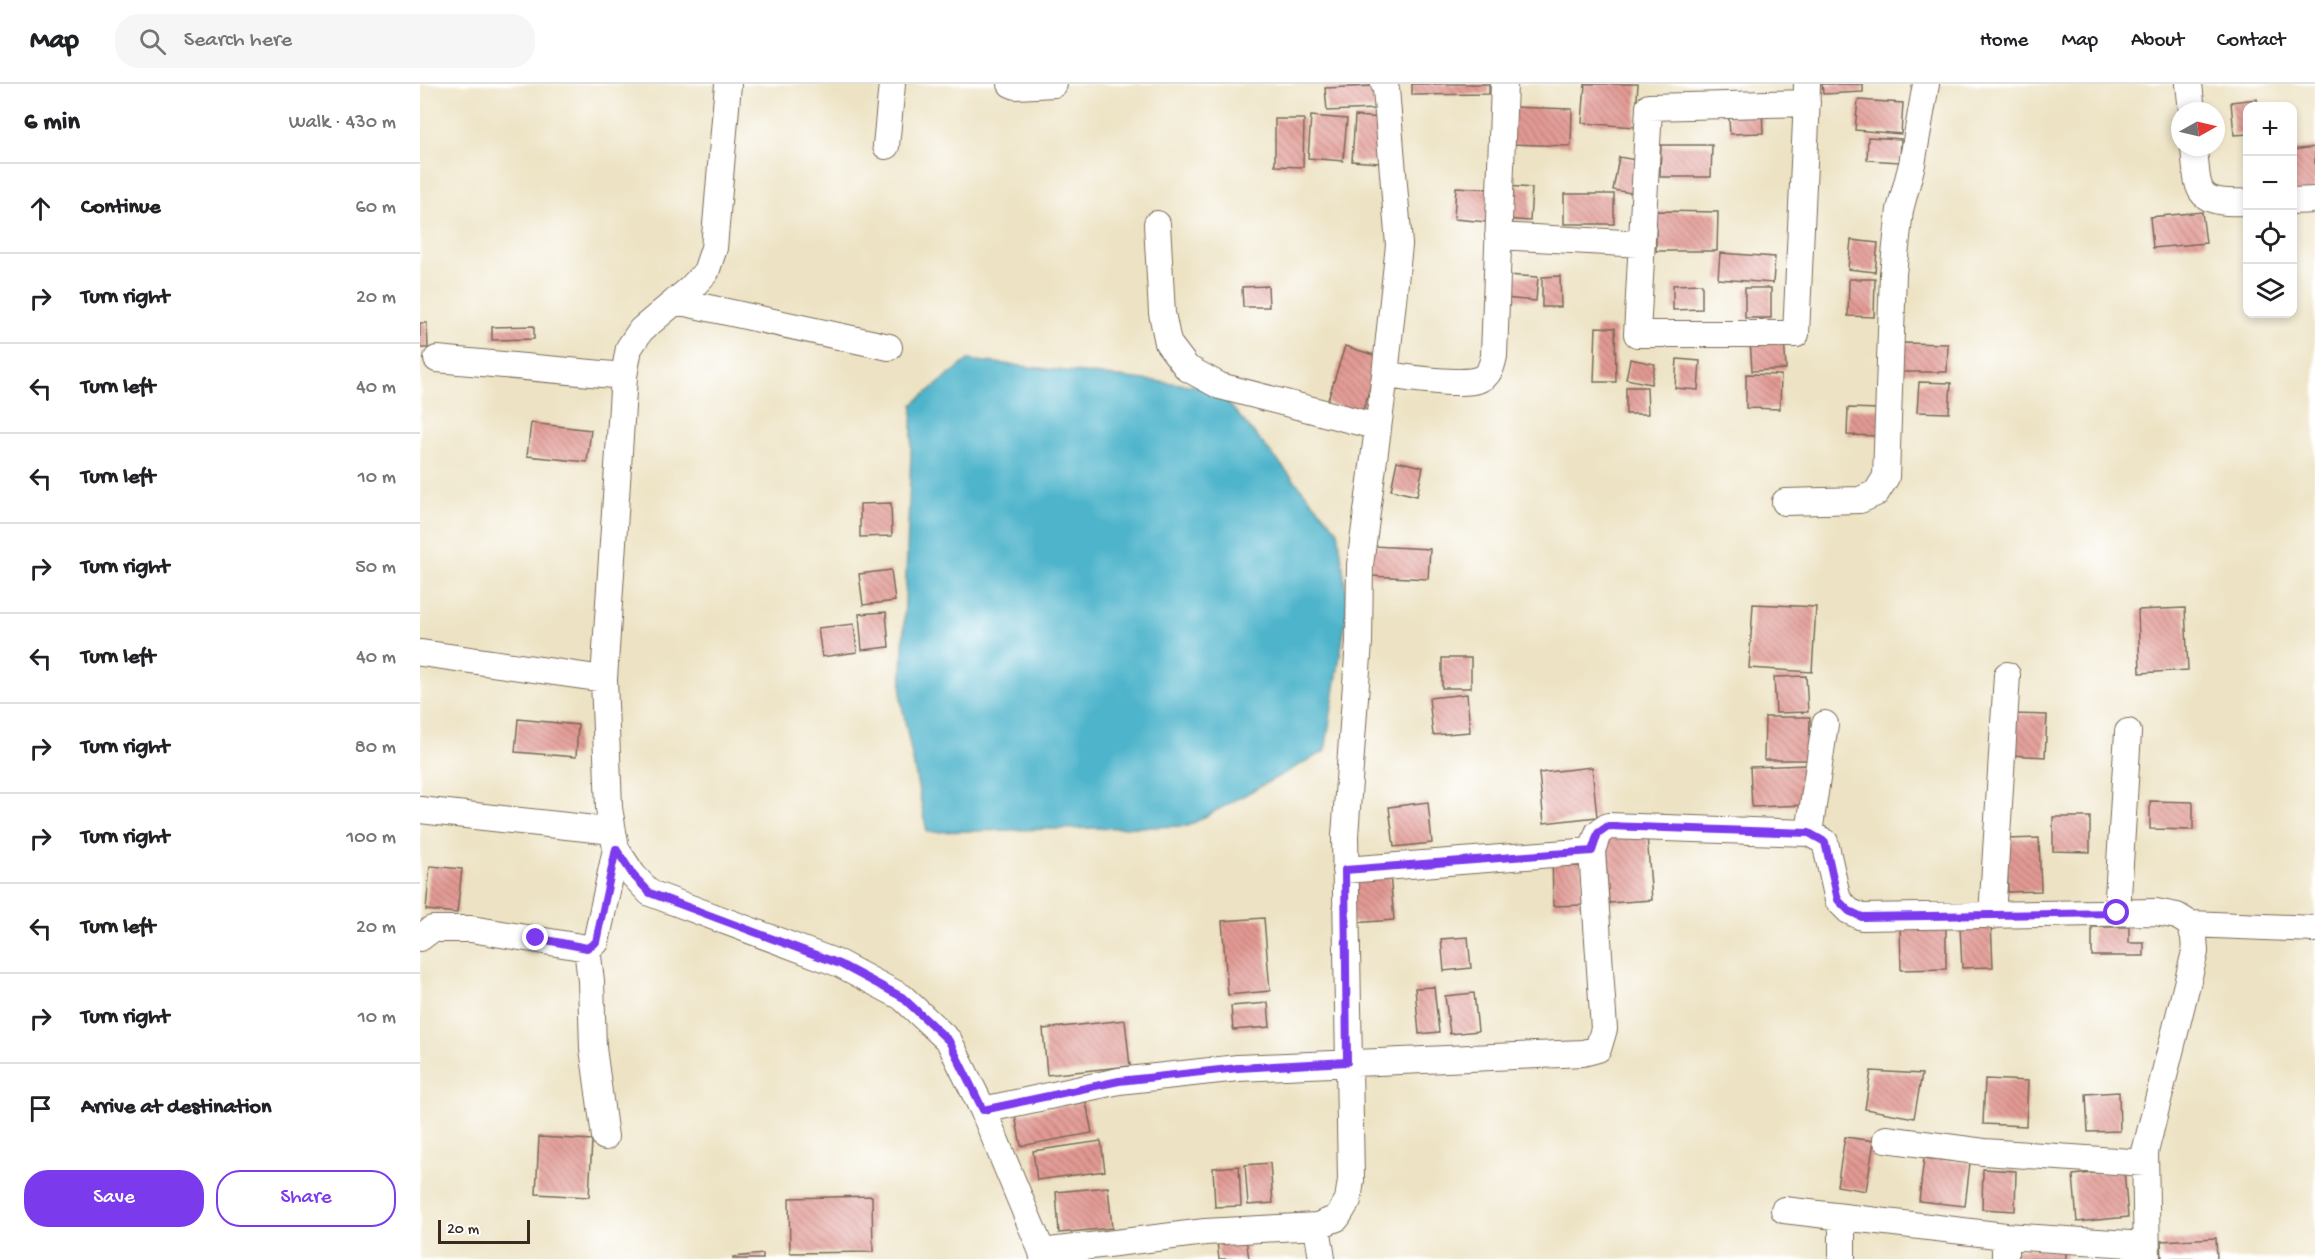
<!DOCTYPE html>
<html lang="en">
<head>
<meta charset="utf-8">
<style>
  body { margin:0; font-family:"Gochi Hand",sans-serif; background:#f6f6f6; color:#202124 }
  .controls { position:absolute; right:18px; top:18px; display:grid; overflow:hidden; border-radius:12px; box-shadow:0 3px 9px #0003 }
  .controls button { width:54px; height:54px; display:grid; place-items:center; padding:0; border:0; border-bottom:2px solid #e0e0e0; background:#fff; color:#202124; font:30px sans-serif }
  .compass { position:absolute; left:1751px; top:18px; width:54px; height:54px; border-radius:50%; background:#fff; box-shadow:0 3px 9px #0003; rotate:82deg }
  .scale { position:absolute; left:18px; bottom:15px; width:92px; box-sizing:border-box; padding-left:6px; border:3px solid #3b2a1e; border-top:0; font-size:16px; line-height:21px; white-space:nowrap; color:#3b2a1e; -webkit-text-stroke:4px #fff; paint-order:stroke }
  .stop { position:absolute; width:18px; height:18px; margin:-14px; border:4px solid #7c3aed; border-radius:50%; background:#fff }
  .stop.end { background:#7c3aed; border-color:#fff; box-shadow:0 2px 6px #0008 }
  .list { margin:0; padding:0; list-style:none }
  h2 { display:flex; justify-content:space-between; align-items:center; height:78px; margin:0; padding:0 24px; font-size:26px }
  h2 small { font-size:20px; font-weight:400; color:#757577 }
  .list li { display:grid; grid-template-columns:39px 1fr auto; gap:18px; align-items:center; box-sizing:border-box; height:90px; padding:0 24px; border-top:2px solid #e0e0e0 }
  .list b { display:block; font-size:22px; white-space:nowrap }
  .list em { font-size:20px; font-style:normal; color:#757577 }
  .actions { display:flex; gap:12px; padding:18px 24px }
  .actions a { flex:1; padding:14px 0; border:2px solid #7c3aed; border-radius:24px; text-align:center; font-size:21px; color:#7c3aed }
  .actions .main { background:#7c3aed; color:#fff }
  .icon { flex:none; width:33px; height:33px; fill:none; stroke:currentColor; stroke-width:2; stroke-linecap:round; stroke-linejoin:round }
  .map { position:relative; flex:none; width:1895px; height:1175px; overflow:hidden }
  header { display:flex; align-items:center; gap:36px; box-sizing:border-box; height:84px; padding:0 30px; background:#fff; border-bottom:2px solid #e0e0e0 }
  header strong { font-size:28px }
  nav { display:flex; gap:33px; margin-inline-start:auto; font-size:21px }
  .search { width:420px; height:54px; background:#f6f6f6; display:flex; align-items:center; gap:15px; box-sizing:border-box; padding:0 21px; border-radius:24px; color:#757577; font-size:22px }
  main { display:flex }
  aside { flex:1; background:#fff }
  .map>svg:first-child { display:block }
  .water { fill:#4db4cb; stroke:#446f74; stroke-width:1.5 }
  .building { fill:url(#building-back-hatch) }
  .lines { fill:none; stroke-linecap:round; stroke-linejoin:round }
  .street-casing { stroke:#796b58; stroke-width:28 }
  .street { stroke:#fff; stroke-width:26 }
  .route { stroke:#7c3aed; stroke-width:8 }
</style>
</head>
<body>
<header>
<strong>Map</strong>
<div class="search"><svg class="icon" aria-label="search" viewBox="0 0 24 24"><circle cx="10" cy="10" r="6"/><path d="M15 15l6 6"/></svg>Search here</div>
<nav><a>Home</a><a>Map</a><a>About</a><a>Contact</a></nav>
</header>
<main>
<aside>
<h2>6 min<small>Walk · 430 m</small></h2>
<ul class="list">
<li><svg class="icon" aria-label="ahead" viewBox="0 0 24 24"><path d="M12 20V5M6 11l6-6 6 6"/></svg><div><b>Continue</b></div><em>60 m</em></li>
<li><svg class="icon" aria-label="right" viewBox="0 0 24 24"><path d="M7 20v-9h11M14 6l5 5-5 5"/></svg><div><b>Turn right</b></div><em>20 m</em></li>
<li><svg class="icon" aria-label="left" viewBox="0 0 24 24"><path d="M17 20v-9H6M10 6l-5 5 5 5"/></svg><div><b>Turn left</b></div><em>40 m</em></li>
<li><svg class="icon" aria-label="left" viewBox="0 0 24 24"><path d="M17 20v-9H6M10 6l-5 5 5 5"/></svg><div><b>Turn left</b></div><em>10 m</em></li>
<li><svg class="icon" aria-label="right" viewBox="0 0 24 24"><path d="M7 20v-9h11M14 6l5 5-5 5"/></svg><div><b>Turn right</b></div><em>50 m</em></li>
<li><svg class="icon" aria-label="left" viewBox="0 0 24 24"><path d="M17 20v-9H6M10 6l-5 5 5 5"/></svg><div><b>Turn left</b></div><em>40 m</em></li>
<li><svg class="icon" aria-label="right" viewBox="0 0 24 24"><path d="M7 20v-9h11M14 6l5 5-5 5"/></svg><div><b>Turn right</b></div><em>80 m</em></li>
<li><svg class="icon" aria-label="right" viewBox="0 0 24 24"><path d="M7 20v-9h11M14 6l5 5-5 5"/></svg><div><b>Turn right</b></div><em>100 m</em></li>
<li><svg class="icon" aria-label="left" viewBox="0 0 24 24"><path d="M17 20v-9H6M10 6l-5 5 5 5"/></svg><div><b>Turn left</b></div><em>20 m</em></li>
<li><svg class="icon" aria-label="right" viewBox="0 0 24 24"><path d="M7 20v-9h11M14 6l5 5-5 5"/></svg><div><b>Turn right</b></div><em>10 m</em></li>
<li><svg class="icon" aria-label="arrive" viewBox="0 0 24 24"><path d="M6 21V4h12l-3 4 3 4H6"/></svg><div><b>Arrive at destination</b></div></li>
</ul>
<div class="actions"><a class="main">Save</a><a>Share</a></div>
</aside>
<div class="map">
<svg width="1895" height="1175" viewBox="0 0 1895 1175">
  <defs>
    <pattern id="building-back-hatch" width="6" height="6" patternUnits="userSpaceOnUse" patternTransform="scale(1.5)"><rect width="6" height="6" fill="#e39a94"/><path d="M-1 5l2 2M0 0l6 6M5-1l2 2" fill="none" stroke="#b97e78"/></pattern>
  </defs>
  <rect width="100%" height="100%" fill="#fff"/>
  <filter id="ink" filterUnits="userSpaceOnUse"><feTurbulence type="fractalNoise" baseFrequency=".0167" numOctaves="2"/><feDisplacementMap in="SourceGraphic" scale="12" xChannelSelector="R" yChannelSelector="G"/><feConvolveMatrix kernelMatrix="1 2 1 2 8 2 1 2 1" color-interpolation-filters="sRGB"/></filter>
  <filter id="wash" filterUnits="userSpaceOnUse"><feTurbulence type="fractalNoise" baseFrequency=".008" numOctaves="4" result="noise"/><feDisplacementMap in="SourceGraphic" scale="24" xChannelSelector="R" yChannelSelector="G"/><feGaussianBlur stdDeviation="1.35" result="paint"/><feColorMatrix in="noise" values="0 0 0 0 0 0 0 0 0 0 0 0 0 0 0 0 0 1.4 0 .05"/><feComposite in="paint" operator="in"/></filter>
  <g filter="url(#wash)">
    <rect width="100%" height="100%" fill="#ede3c4"/>
    <path class="water" d="M 548,276 L 795,304 L 918,447 L 928,521 L 905,667 L 768,742 L 507,748 L 481,616 L 493,320 Z"/>
    <g id="blocks">
      <path class="building" d="M 992,0 L 1069,0 L 1069,10 L 992,11 Z
        M 1165,0 L 1218,0 L 1215,43 L 1162,39 Z
        M 1402,0 L 1443,0 L 1443,8 L 1403,10 Z
        M 953,2 L 955,25 L 907,27 L 905,4 Z
        M 1837,15 L 1838,22 L 1828,22 L 1828,50 L 1814,51 L 1811,18 Z
        M 1438,16 L 1483,19 L 1481,50 L 1435,46 Z
        M 1092,23 L 1152,25 L 1151,62 L 1090,60 Z
        M 1342,23 L 1343,49 L 1310,50 L 1308,24 Z
        M 891,32 L 927,35 L 923,77 L 888,74 Z
        M 935,32 L 962,34 L 959,79 L 932,77 Z
        M 855,35 L 884,35 L 883,83 L 855,82 Z
        M 1448,53 L 1481,55 L 1480,78 L 1447,76 Z
        M 1241,61 L 1292,61 L 1291,93 L 1240,93 Z
        M 1895,63 L 1895,108 L 1872,110 L 1872,66 Z
        M 1199,73 L 1216,76 L 1211,109 L 1193,106 Z
        M 1087,102 L 1112,104 L 1110,137 L 1085,135 Z
        M 1036,103 L 1069,105 L 1067,138 L 1034,135 Z
        M 1144,110 L 1194,110 L 1194,140 L 1144,140 Z
        M 1236,127 L 1298,128 L 1297,167 L 1236,167 Z
        M 1782,128 L 1786,159 L 1733,164 L 1730,133 Z
        M 1431,156 L 1458,159 L 1455,188 L 1428,185 Z
        M 1300,169 L 1355,173 L 1353,199 L 1298,195 Z
        M 1085,191 L 1118,193 L 1116,217 L 1084,214 Z
        M 1140,192 L 1141,223 L 1122,223 L 1122,193 Z
        M 1429,195 L 1455,195 L 1454,233 L 1428,232 Z
        M 1282,200 L 1282,225 L 1253,226 L 1253,201 Z
        M 848,202 L 849,223 L 823,223 L 822,203 Z
        M 1325,204 L 1351,204 L 1351,234 L 1325,234 Z
        M 0,239 L 7,239 L 8,264 L 0,264 Z
        M 114,242 L 114,255 L 72,256 L 72,243 Z
        M 1176,243 L 1195,244 L 1196,298 L 1174,298 Z
        M 1364,253 L 1366,285 L 1332,287 L 1330,255 Z
        M 1480,259 L 1528,260 L 1527,288 L 1479,288 Z
        M 925,262 L 960,273 L 942,329 L 907,319 Z
        M 1210,275 L 1235,280 L 1231,300 L 1206,295 Z
        M 1257,275 L 1280,277 L 1278,306 L 1255,304 Z
        M 1326,290 L 1361,291 L 1360,325 L 1326,324 Z
        M 1499,298 L 1531,299 L 1529,329 L 1497,328 Z
        M 1206,303 L 1227,303 L 1228,330 L 1206,330 Z
        M 1428,324 L 1460,325 L 1460,352 L 1427,351 Z
        M 111,339 L 171,346 L 167,378 L 107,372 Z
        M 977,377 L 1003,383 L 997,412 L 971,406 Z
        M 471,419 L 472,452 L 440,453 L 440,420 Z
        M 952,462 L 1010,465 L 1008,495 L 951,492 Z
        M 471,486 L 475,517 L 443,521 L 439,490 Z
        M 1333,520 L 1396,523 L 1392,588 L 1329,584 Z
        M 1765,524 L 1768,586 L 1720,589 L 1718,526 Z
        M 466,528 L 469,563 L 442,566 L 439,530 Z
        M 434,540 L 437,568 L 402,573 L 398,544 Z
        M 1022,574 L 1051,574 L 1051,604 L 1022,604 Z
        M 1386,592 L 1388,628 L 1356,629 L 1354,593 Z
        M 1047,610 L 1050,648 L 1013,651 L 1009,614 Z
        M 1592,630 L 1627,631 L 1625,673 L 1590,671 Z
        M 1345,633 L 1390,633 L 1389,676 L 1344,676 Z
        M 98,635 L 158,641 L 156,673 L 95,668 Z
        M 1387,681 L 1389,721 L 1332,723 L 1330,683 Z
        M 1172,683 L 1177,733 L 1124,739 L 1119,689 Z
        M 1730,717 L 1773,718 L 1773,746 L 1730,745 Z
        M 1008,718 L 1012,759 L 974,763 L 969,723 Z
        M 1633,733 L 1670,733 L 1670,768 L 1633,767 Z
        M 1227,751 L 1232,816 L 1189,819 L 1184,753 Z
        M 1619,754 L 1621,807 L 1588,808 L 1587,755 Z
        M 1132,763 L 1162,763 L 1163,821 L 1133,822 Z
        M 10,782 L 42,785 L 37,829 L 6,826 Z
        M 970,790 L 974,836 L 932,839 L 928,794 Z
        M 844,834 L 850,907 L 808,911 L 802,837 Z
        M 1526,836 L 1526,885 L 1481,886 L 1480,837 Z
        M 1571,840 L 1573,883 L 1542,884 L 1540,842 Z
        M 1672,843 L 1709,843 L 1709,859 L 1724,859 L 1724,872 L 1672,872 Z
        M 1048,853 L 1051,884 L 1024,887 L 1021,855 Z
        M 1014,903 L 1019,948 L 999,950 L 995,904 Z
        M 1054,909 L 1058,947 L 1030,950 L 1025,912 Z
        M 848,919 L 850,943 L 813,946 L 811,922 Z
        M 705,936 L 710,982 L 627,991 L 623,945 Z
        M 1451,987 L 1502,990 L 1494,1034 L 1445,1025 Z
        M 1565,995 L 1608,997 L 1606,1042 L 1563,1040 Z
        M 1699,1008 L 1700,1047 L 1668,1048 L 1666,1010 Z
        M 666,1018 L 672,1049 L 601,1062 L 595,1031 Z
        M 119,1053 L 172,1056 L 169,1113 L 116,1110 Z
        M 1425,1053 L 1454,1057 L 1446,1107 L 1417,1102 Z
        M 681,1057 L 685,1087 L 617,1096 L 613,1067 Z
        M 1504,1074 L 1550,1079 L 1545,1122 L 1499,1117 Z
        M 850,1079 L 853,1119 L 828,1121 L 825,1081 Z
        M 819,1082 L 821,1122 L 795,1123 L 793,1084 Z
        M 1563,1085 L 1596,1087 L 1595,1127 L 1562,1125 Z
        M 1704,1086 L 1708,1133 L 1657,1138 L 1653,1091 Z
        M 688,1103 L 692,1144 L 639,1149 L 636,1108 Z
        M 452,1112 L 453,1168 L 370,1169 L 369,1114 Z
        M 826,1154 L 829,1175 L 799,1175 L 797,1158 Z
        M 1796,1154 L 1797,1175 L 1742,1175 L 1741,1157 Z
        M 1595,1165 L 1646,1165 L 1646,1175 L 1595,1175 Z
        M 343,1170 L 343,1175 L 313,1175 L 313,1173 Z"/>
    </g>
  </g>
  <g filter="url(#ink)">
    <use href="#blocks" fill-opacity="0" stroke="#796b58" stroke-width="1.5"/>
    <g class="lines">
      <defs>
        <path id="street" d="M 308,0 L 294,164 L 286,188 L 270,205 L 221,246 L 209,264 L 204,292 L 184,595 L 189,724 L 196,765 L 213,791 L 230,809 L 420,880 L 482,913 L 529,957 L 563,1026 L 622,1168 L 623,1175
          M 591,0 L 596,2 L 634,0
          M 1769,0 L 1772,27
          M 1387,19 L 1229,23 L 1217,250 L 1376,250 L 1386,37 L 1387,0
          M 466,62 L 472,0
          M 1774,63 C 1778,110 1775,120 1828,118
          M 1872,117 L 1895,116
          M 737,140 L 742,229 L 748,259 L 767,284 L 800,302 L 958,343
          M 1078,152 L 1222,160
          M 256,217 L 469,263
          M 17,275 L 204,292
          M 965,291 C 986,293 1043,303 1060,295 C 1070,291 1072,281 1074,272 L 1084,0
          M 1365,418 L 1440,416 L 1456,409 L 1466,393 L 1473,190 L 1480,126 L 1492,80 L 1506,0
          M 1,569 L 184,595
          M 0,726 L 193,747
          M 1389,749 L 1405,640
          M 925,786 L 1172,767
          M 1697,829 L 1708,648
          M 1572,832 L 1587,591
          M 1770,840 L 1895,845
          M 0,854 L 12,845 L 51,845 L 167,864 L 176,858 L 196,765
          M 167,864 L 171,897 L 173,964 L 185,1053
          M 563,1026 L 699,997 L 818,984 L 1163,969 L 1178,965 L 1184,945 L 1172,767 L 1178,749 L 1188,742 L 1389,749 L 1405,758 L 1418,816 L 1429,827 L 1442,833 L 1736,828 L 1757,832 L 1770,840 L 1774,853 L 1775,868 L 1725,1068 L 1727,1175
          M 1466,1055 L 1564,1068 L 1725,1079
          M 1364,1126 L 1585,1152 L 1725,1161
          M 897,1142 L 902,1175
          M 1585,1152 L 1585,1175
          M 622,1168 L 785,1148 L 897,1142 L 917,1134 L 928,1116 L 931,1096 L 925,752 L 939,558 L 940,481 L 965,291 L 979,161 L 966,5 L 964,0
          M 1422,1175 L 1422,1133"/>
      </defs>
      <use href="#street" class="street-casing"/>
      <use href="#street" class="street"/>
    </g>
  </g>
  <g class="lines" filter="url(#ink)">
    <path class="route" d="M 116,854 L 167,864 L 176,858 L 196,765 L 213,791 L 230,809 L 420,880 L 482,913 L 529,957 L 563,1026 L 699,997 L 818,984 L 927,978 L 925,786 L 1172,767 L 1178,749 L 1188,742 L 1389,749 L 1405,758 L 1418,816 L 1429,827 L 1442,833 L 1697,829"/>
  </g>
</svg>
<div class="controls">
<button>+</button>
<button>−</button>
<button><svg class="icon" aria-label="locate" viewBox="0 0 24 24"><circle cx="12" cy="12" r="6"/><path d="M12 2v4M12 18v4M2 12h4M18 12h4"/></svg></button>
<button><svg class="icon" aria-label="layers" viewBox="0 0 24 24"><path d="M12 4l9 5-9 5-9-5zM3 14l9 5 9-5"/></svg></button>
</div>
<svg class="compass" viewBox="-18 -18 36 36"><path d="M0-13l5 13h-10z" fill="#e53935"/><path d="M0 13l5-13h-10z" fill="#757577"/></svg>
<div class="scale">20 m</div>
<div class="stop" style="left:1697px;top:829px"></div>
<div class="stop end" style="left:116px;top:854px"></div>
</div>
</main>
</body>
</html>
